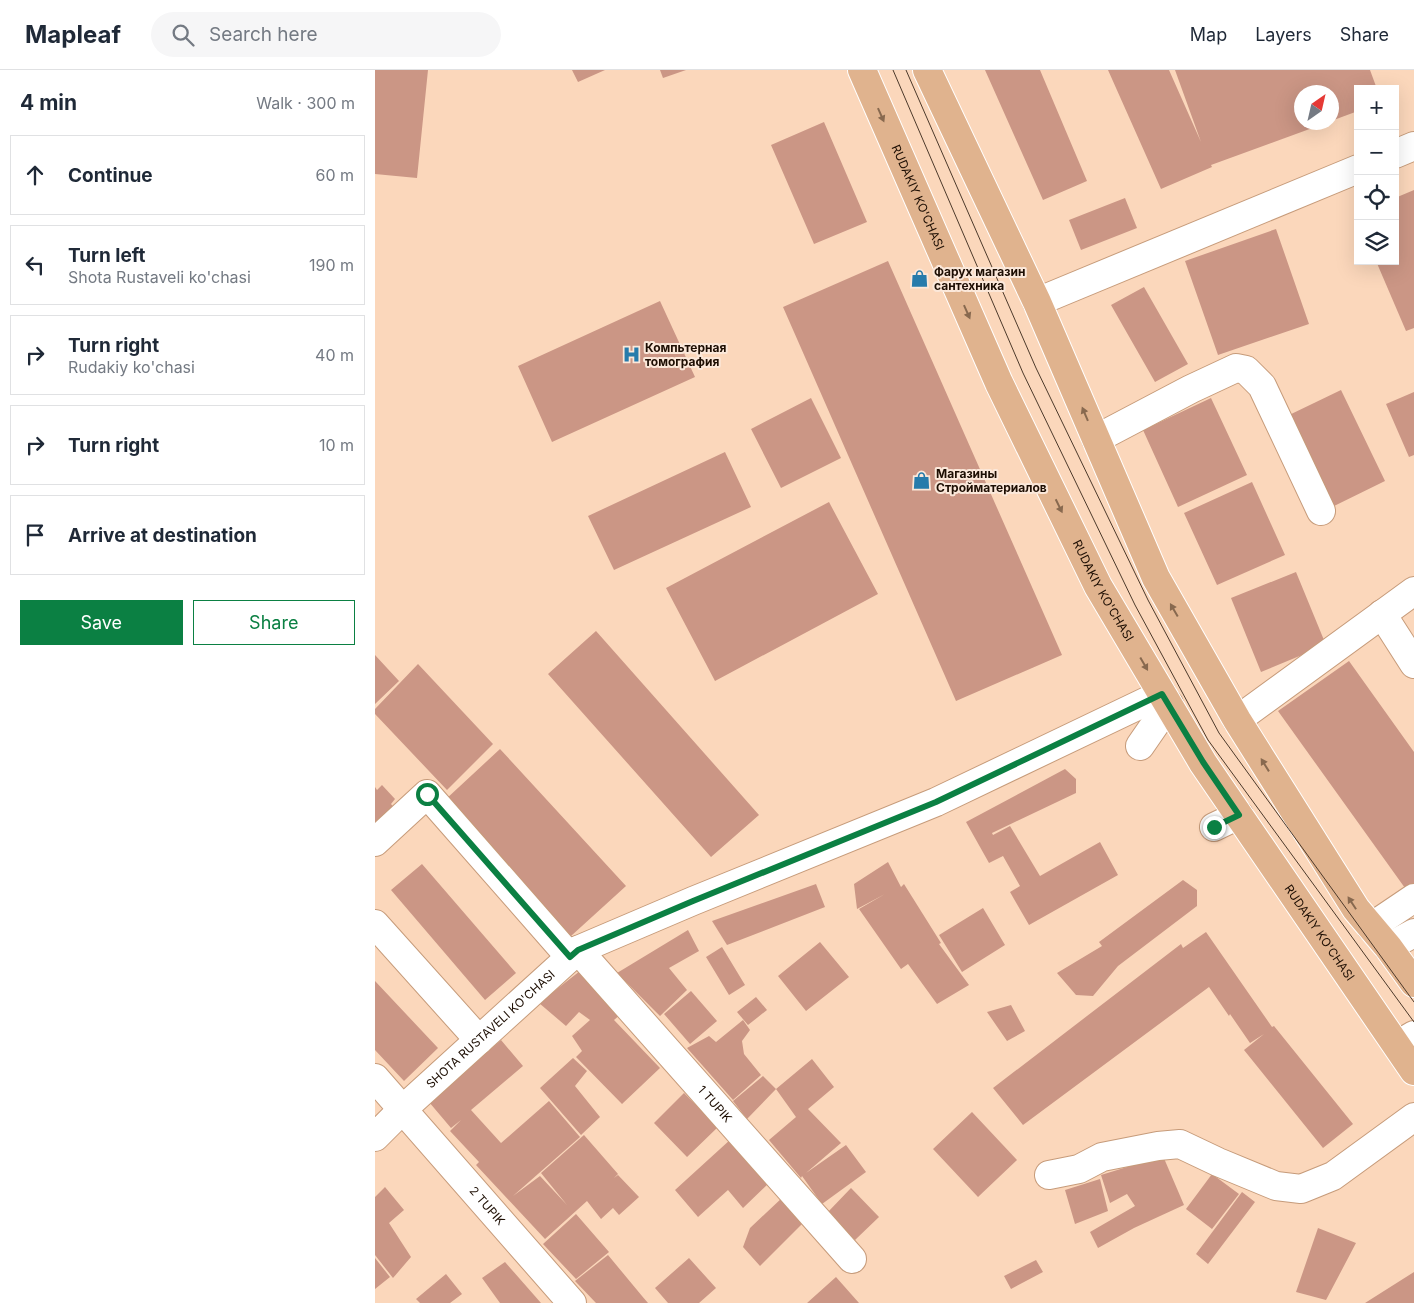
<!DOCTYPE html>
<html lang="en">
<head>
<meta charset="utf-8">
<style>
  body { margin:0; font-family:Inter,sans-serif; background:#f6f6f7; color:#1f2937 }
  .controls { position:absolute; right:15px; top:15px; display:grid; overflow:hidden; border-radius:0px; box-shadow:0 5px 20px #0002 }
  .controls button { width:45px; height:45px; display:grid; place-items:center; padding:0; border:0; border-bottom:1px solid #e0e1e3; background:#fff; color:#1f2937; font:25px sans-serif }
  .compass { position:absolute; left:919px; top:15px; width:45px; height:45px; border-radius:50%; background:#fff; box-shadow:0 5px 20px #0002; rotate:34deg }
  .stop { position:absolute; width:15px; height:15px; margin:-11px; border:4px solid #0b8043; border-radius:50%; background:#fff }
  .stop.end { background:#0b8043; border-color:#fff; box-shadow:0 1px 5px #0008 }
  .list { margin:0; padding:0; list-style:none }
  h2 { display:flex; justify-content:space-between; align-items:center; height:65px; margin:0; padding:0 20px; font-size:21px }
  h2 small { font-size:16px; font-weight:400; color:#747a83 }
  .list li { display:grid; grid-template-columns:32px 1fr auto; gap:15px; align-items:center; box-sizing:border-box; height:80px; margin:0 10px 10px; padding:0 10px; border:1px solid #e0e1e3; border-radius:0px }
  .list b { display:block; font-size:19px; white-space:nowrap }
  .list p { margin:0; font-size:16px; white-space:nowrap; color:#747a83 }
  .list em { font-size:16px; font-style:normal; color:#747a83 }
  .actions { display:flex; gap:10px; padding:15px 20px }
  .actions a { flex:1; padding:11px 0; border:1px solid #0b8043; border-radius:0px; text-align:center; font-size:18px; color:#0b8043 }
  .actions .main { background:#0b8043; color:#fff }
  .icon { flex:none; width:28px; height:28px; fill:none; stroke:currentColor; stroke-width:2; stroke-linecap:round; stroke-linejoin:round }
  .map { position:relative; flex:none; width:1039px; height:1233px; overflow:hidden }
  header { display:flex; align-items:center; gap:30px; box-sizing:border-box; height:70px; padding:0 25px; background:#fff; border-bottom:1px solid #e0e1e3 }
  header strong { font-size:24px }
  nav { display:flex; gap:28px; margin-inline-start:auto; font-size:18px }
  .search { width:350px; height:45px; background:#f6f6f7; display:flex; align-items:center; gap:12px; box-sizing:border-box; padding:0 18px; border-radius:28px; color:#747a83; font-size:19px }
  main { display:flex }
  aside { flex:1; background:#fff }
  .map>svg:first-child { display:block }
  .building { fill:#cb9685 }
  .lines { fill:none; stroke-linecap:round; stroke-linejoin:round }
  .minor-casing { stroke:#c69b7a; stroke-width:30 }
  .major-casing { stroke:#fff; stroke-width:30 }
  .minor { stroke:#fff; stroke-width:28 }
  .major { stroke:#e0b38e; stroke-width:28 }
  .tram { stroke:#4d3a2b; stroke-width:1 }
  .oneway { fill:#88694f }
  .route { stroke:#0b8043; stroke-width:6 }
  .labels { text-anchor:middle; stroke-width:4; stroke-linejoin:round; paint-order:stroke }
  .street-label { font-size:12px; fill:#1d0e03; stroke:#fbe8da }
  .poi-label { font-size:12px; font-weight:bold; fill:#1d0e03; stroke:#fbe8da; text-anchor:start }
</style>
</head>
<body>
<header>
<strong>Mapleaf</strong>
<div class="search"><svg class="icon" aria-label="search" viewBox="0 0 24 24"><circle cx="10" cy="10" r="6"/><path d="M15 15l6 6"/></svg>Search here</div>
<nav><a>Map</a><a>Layers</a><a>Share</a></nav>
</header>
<main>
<aside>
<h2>4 min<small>Walk · 300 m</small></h2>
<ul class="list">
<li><svg class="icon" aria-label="ahead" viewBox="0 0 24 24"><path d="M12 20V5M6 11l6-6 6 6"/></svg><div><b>Continue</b></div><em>60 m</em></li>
<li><svg class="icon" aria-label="left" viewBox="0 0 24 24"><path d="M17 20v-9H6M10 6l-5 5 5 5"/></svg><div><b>Turn left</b><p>Shota Rustaveli ko'chasi</p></div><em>190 m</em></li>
<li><svg class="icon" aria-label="right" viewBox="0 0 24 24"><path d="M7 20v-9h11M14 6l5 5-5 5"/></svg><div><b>Turn right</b><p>Rudakiy ko'chasi</p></div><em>40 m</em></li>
<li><svg class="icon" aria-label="right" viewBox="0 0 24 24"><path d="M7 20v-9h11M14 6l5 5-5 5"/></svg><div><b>Turn right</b></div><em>10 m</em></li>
<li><svg class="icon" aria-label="arrive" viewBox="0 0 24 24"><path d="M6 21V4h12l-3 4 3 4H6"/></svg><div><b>Arrive at destination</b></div></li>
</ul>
<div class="actions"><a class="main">Save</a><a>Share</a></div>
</aside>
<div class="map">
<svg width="1039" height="1233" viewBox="0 0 1039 1233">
  <rect width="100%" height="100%" fill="#fbd7bb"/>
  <path class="building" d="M 0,0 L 53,0 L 42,108 L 0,104 Z
    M 197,0 L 230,0 L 203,12 Z
    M 285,0 L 311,0 L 288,8 Z
    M 610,0 L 665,0 L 712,111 L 668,130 Z
    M 733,0 L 794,0 L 826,72 L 800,0 L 995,0 L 1002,19 L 983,19 L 983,41 L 956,51 L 956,22 L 926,22 L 926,52 L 951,53 L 836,95 L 837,97 L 786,119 Z
    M 449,52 L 492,152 L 439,174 L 396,75 Z
    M 1039,120 L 1039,258 L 1031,261 L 1001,191 L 1020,191 L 1020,128 Z
    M 750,128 L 762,158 L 706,180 L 694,150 Z
    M 901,159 L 934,254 L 843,285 L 810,191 Z
    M 513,191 L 687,585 L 581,631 L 408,237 Z
    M 769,217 L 813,294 L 780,312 L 736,235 Z
    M 285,231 L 320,307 L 177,372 L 143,296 Z
    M 966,320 L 1010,411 L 955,438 L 910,347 Z
    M 1039,322 L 1039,385 L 1034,387 L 1011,334 Z
    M 436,328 L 466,388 L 406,418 L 376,359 Z
    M 836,328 L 872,405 L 803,437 L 768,360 Z
    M 350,382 L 376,437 L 239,500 L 213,446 Z
    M 877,412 L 910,485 L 842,515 L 809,443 Z
    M 454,432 L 503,524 L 340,611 L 291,518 Z
    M 921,502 L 951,575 L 886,602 L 856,528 Z
    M 221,561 L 384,745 L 336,787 L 173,604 Z
    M 0,585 L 24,611 L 0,634 Z
    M 974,591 L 1039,682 L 1039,822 L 1035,825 L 903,641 Z
    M 43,594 L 118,674 L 72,720 L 0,644 L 0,639 Z
    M 125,679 L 251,816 L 196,866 L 70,730 Z
    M 690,699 L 701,709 L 701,723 L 617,763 L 618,765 L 635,756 L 665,806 L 725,772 L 743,805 L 654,855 L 635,822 L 645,816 L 628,786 L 614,793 L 591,752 Z
    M 7,715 L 20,729 L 16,734 L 21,740 L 0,759 L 0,717 L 2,720 Z
    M 513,792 L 526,817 L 529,814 L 566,873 L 564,874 L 594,915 L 562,934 L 533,894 L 526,899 L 484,839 L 510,824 L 482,839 L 479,814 Z
    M 47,794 L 141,903 L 110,930 L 16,820 Z
    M 808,810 L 822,820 L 822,836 L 743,896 L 718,926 L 701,925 L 682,903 L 727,876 L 724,872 Z
    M 441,814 L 450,837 L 352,875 L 337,851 Z
    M 608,838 L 630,875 L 587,902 L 564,865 Z
    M 313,860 L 324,881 L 294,898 L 312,920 L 285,946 L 242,903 Z
    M 831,862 L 897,957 L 899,956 L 978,1054 L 948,1078 L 869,980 L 889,964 L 875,973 L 855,944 L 854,946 L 834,917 L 648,1055 L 618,1018 L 806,874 L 808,878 Z
    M 445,872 L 474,907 L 431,941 L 403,906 Z
    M 347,877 L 370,915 L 354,925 L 331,887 Z
    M 205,901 L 246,944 L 239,950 L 285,998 L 247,1034 L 201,987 L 207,981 L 197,966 L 215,950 L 204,942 L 191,956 L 164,933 Z
    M 0,911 L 63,978 L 29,1011 L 0,980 Z
    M 316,921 L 342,951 L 315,974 L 289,944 Z
    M 381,927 L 392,940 L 373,955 L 362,942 Z
    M 636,935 L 650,961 L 632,971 L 612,942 Z
    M 368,950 L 375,960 L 367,971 L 369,984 L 386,1005 L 358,1030 L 312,978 L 334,966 L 341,972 Z
    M 126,970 L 148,996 L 96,1040 L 126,1073 L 174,1031 L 205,1067 L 138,1126 L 165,1106 L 192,1135 L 166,1103 L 209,1065 L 243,1104 L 239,1108 L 243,1105 L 264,1127 L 244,1145 L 238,1138 L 226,1149 L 212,1131 L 170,1169 L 101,1095 L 104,1092 L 75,1061 L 86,1050 L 76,1058 L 54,1032 Z
    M 198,988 L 212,1001 L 200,1016 L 225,1047 L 206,1065 L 165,1018 Z
    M 437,989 L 459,1017 L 433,1039 L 466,1073 L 431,1103 L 471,1075 L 491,1102 L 447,1134 L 427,1106 L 426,1108 L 394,1070 L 421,1047 L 401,1019 Z
    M 388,1006 L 401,1019 L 372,1049 L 358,1031 Z
    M 309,1023 L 343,1057 L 312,1087 L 279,1053 Z
    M 597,1042 L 642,1090 L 603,1127 L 558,1079 Z
    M 356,1069 L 396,1111 L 368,1138 L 353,1120 L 323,1147 L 300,1120 Z
    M 788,1086 L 809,1135 L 759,1158 L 723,1178 L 715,1162 L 760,1136 L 752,1124 L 735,1133 L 726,1105 Z
    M 837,1104 L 864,1124 L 837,1159 L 811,1139 Z
    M 725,1109 L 733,1141 L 700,1154 L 690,1120 Z
    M 10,1117 L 29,1140 L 14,1153 L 36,1187 L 18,1208 L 0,1185 L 0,1127 Z
    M 476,1118 L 504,1147 L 480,1170 L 452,1143 Z
    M 867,1122 L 880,1132 L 833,1194 L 821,1184 Z
    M 408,1127 L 428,1153 L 385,1196 L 368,1177 L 375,1158 Z
    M 201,1144 L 234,1182 L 201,1209 L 168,1174 Z
    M 943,1158 L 981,1173 L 951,1230 L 921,1222 Z
    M 233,1185 L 267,1226 L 273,1233 L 221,1233 L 200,1211 Z
    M 0,1188 L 15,1207 L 0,1219 Z
    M 314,1188 L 341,1218 L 324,1233 L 293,1233 L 280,1218 Z
    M 661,1190 L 668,1202 L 636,1219 L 629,1206 Z
    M 130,1192 L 166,1233 L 125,1233 L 107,1208 Z
    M 1039,1202 L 1039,1233 L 990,1233 Z
    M 71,1204 L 87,1224 L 75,1233 L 45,1233 L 41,1229 Z
    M 461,1207 L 484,1233 L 432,1233 Z"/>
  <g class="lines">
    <defs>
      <g id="minor">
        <path d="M 1020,84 L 1039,76"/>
        <path d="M 662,232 L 983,99"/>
        <path d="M 721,369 L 816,319 L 861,298 L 871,300 L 887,316 L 946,441"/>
        <path d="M 1007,544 L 1039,594"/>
        <path d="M 862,650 L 1039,521"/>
        <path d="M 765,676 L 794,634"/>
        <path d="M 839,757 L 864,745"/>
        <path d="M 0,772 L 52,724 L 195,887"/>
        <path d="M 0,854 L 104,970"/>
        <path d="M 996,857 L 1039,828"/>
        <path d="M 1013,877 L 1039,863"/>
        <path id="s1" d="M 203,880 L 477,1189"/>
        <path d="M 1022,975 L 1039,965"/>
        <path id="s2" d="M 0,1008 L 197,1233"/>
        <path id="s3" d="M 0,1067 L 28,1039 L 203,880 L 318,831 L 561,732 L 787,624"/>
        <path d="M 674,1105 L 704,1099 L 727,1087 L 783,1076 L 805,1074 L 843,1092 L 901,1116 L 926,1119 L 958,1106 L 1039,1047"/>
      </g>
      <g id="major">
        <path id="s4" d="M 487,0 L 624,313 L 723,516 L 828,693 L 1039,1001"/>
        <path d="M 552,0 L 662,232 L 781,508 L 862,650 L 981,839 L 1013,877 L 1039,913"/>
      </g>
    </defs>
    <use href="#minor" class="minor-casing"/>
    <use href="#major" class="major-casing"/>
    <use href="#minor" class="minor"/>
    <use href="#major" class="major"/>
    <path class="tram" d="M 518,0 L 648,303 L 760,535 L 833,670 L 1039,952
      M 531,0 L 661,298 L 773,530 L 844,663 L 1039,932"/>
  </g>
  <defs><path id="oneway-solid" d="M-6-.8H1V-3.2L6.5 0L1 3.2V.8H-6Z" transform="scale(1.25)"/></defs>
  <g class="oneway">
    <use href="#oneway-solid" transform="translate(506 45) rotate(66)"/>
    <use href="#oneway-solid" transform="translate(592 242) rotate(66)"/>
    <use href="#oneway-solid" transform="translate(710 344) rotate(-113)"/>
    <use href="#oneway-solid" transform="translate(684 436) rotate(64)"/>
    <use href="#oneway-solid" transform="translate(799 540) rotate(-120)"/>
    <use href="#oneway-solid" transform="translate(769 594) rotate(60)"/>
    <use href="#oneway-solid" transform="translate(890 695) rotate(-122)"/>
    <use href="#oneway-solid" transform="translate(977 833) rotate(-123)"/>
  </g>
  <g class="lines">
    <path class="route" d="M 52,724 L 195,887 L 203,880 L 318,831 L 561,732 L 787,624 L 828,692 L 864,745 L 839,757"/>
  </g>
  <defs>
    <symbol id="shop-bare" viewBox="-9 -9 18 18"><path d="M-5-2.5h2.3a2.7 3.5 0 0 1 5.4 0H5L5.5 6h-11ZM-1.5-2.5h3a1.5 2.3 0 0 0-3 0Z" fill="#277bab" stroke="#fbe8da" stroke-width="2.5" paint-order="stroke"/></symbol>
    <symbol id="hospital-bare" viewBox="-9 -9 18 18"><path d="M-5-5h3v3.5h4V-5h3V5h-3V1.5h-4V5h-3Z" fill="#277bab" stroke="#fbe8da" stroke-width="2.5" paint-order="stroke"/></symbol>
  </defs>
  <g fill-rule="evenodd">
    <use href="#shop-bare" x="532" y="196" width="25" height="25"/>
    <use href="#hospital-bare" x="244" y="272" width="25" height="25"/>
    <use href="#shop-bare" x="534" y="398" width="25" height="25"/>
  </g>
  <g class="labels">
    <g class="street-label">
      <text dy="4" stroke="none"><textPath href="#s4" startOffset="139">RUDAKIY KO'CHASI</textPath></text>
      <text dy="4" stroke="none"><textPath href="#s4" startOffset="574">RUDAKIY KO'CHASI</textPath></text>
      <text dy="4" stroke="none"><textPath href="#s4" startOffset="979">RUDAKIY KO'CHASI</textPath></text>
      <text dy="4" stroke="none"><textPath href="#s3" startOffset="158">SHOTA RUSTAVELI KO'CHASI</textPath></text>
      <text dy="4" stroke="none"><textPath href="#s1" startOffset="206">1 TUPIK</textPath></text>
      <text dy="4" stroke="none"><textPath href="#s2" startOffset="170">2 TUPIK</textPath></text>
    </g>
    <g class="poi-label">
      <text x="559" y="206">Фарух магазин<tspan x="559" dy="14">сантехника</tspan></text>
      <text x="270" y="282">Компьтерная<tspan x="270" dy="14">томография</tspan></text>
      <text x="561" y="408">Магазины<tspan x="561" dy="14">Стройматериалов</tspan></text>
    </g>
  </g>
</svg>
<div class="controls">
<button>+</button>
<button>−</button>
<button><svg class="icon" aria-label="locate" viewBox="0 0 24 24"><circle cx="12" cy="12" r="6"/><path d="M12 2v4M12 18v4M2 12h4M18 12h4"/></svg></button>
<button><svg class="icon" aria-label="layers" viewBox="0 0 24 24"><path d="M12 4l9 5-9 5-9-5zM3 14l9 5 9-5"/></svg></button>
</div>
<svg class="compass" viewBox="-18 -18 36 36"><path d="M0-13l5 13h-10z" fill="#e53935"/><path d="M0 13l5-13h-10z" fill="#747a83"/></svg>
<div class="stop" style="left:52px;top:724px"></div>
<div class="stop end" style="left:839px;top:757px"></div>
</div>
</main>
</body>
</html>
